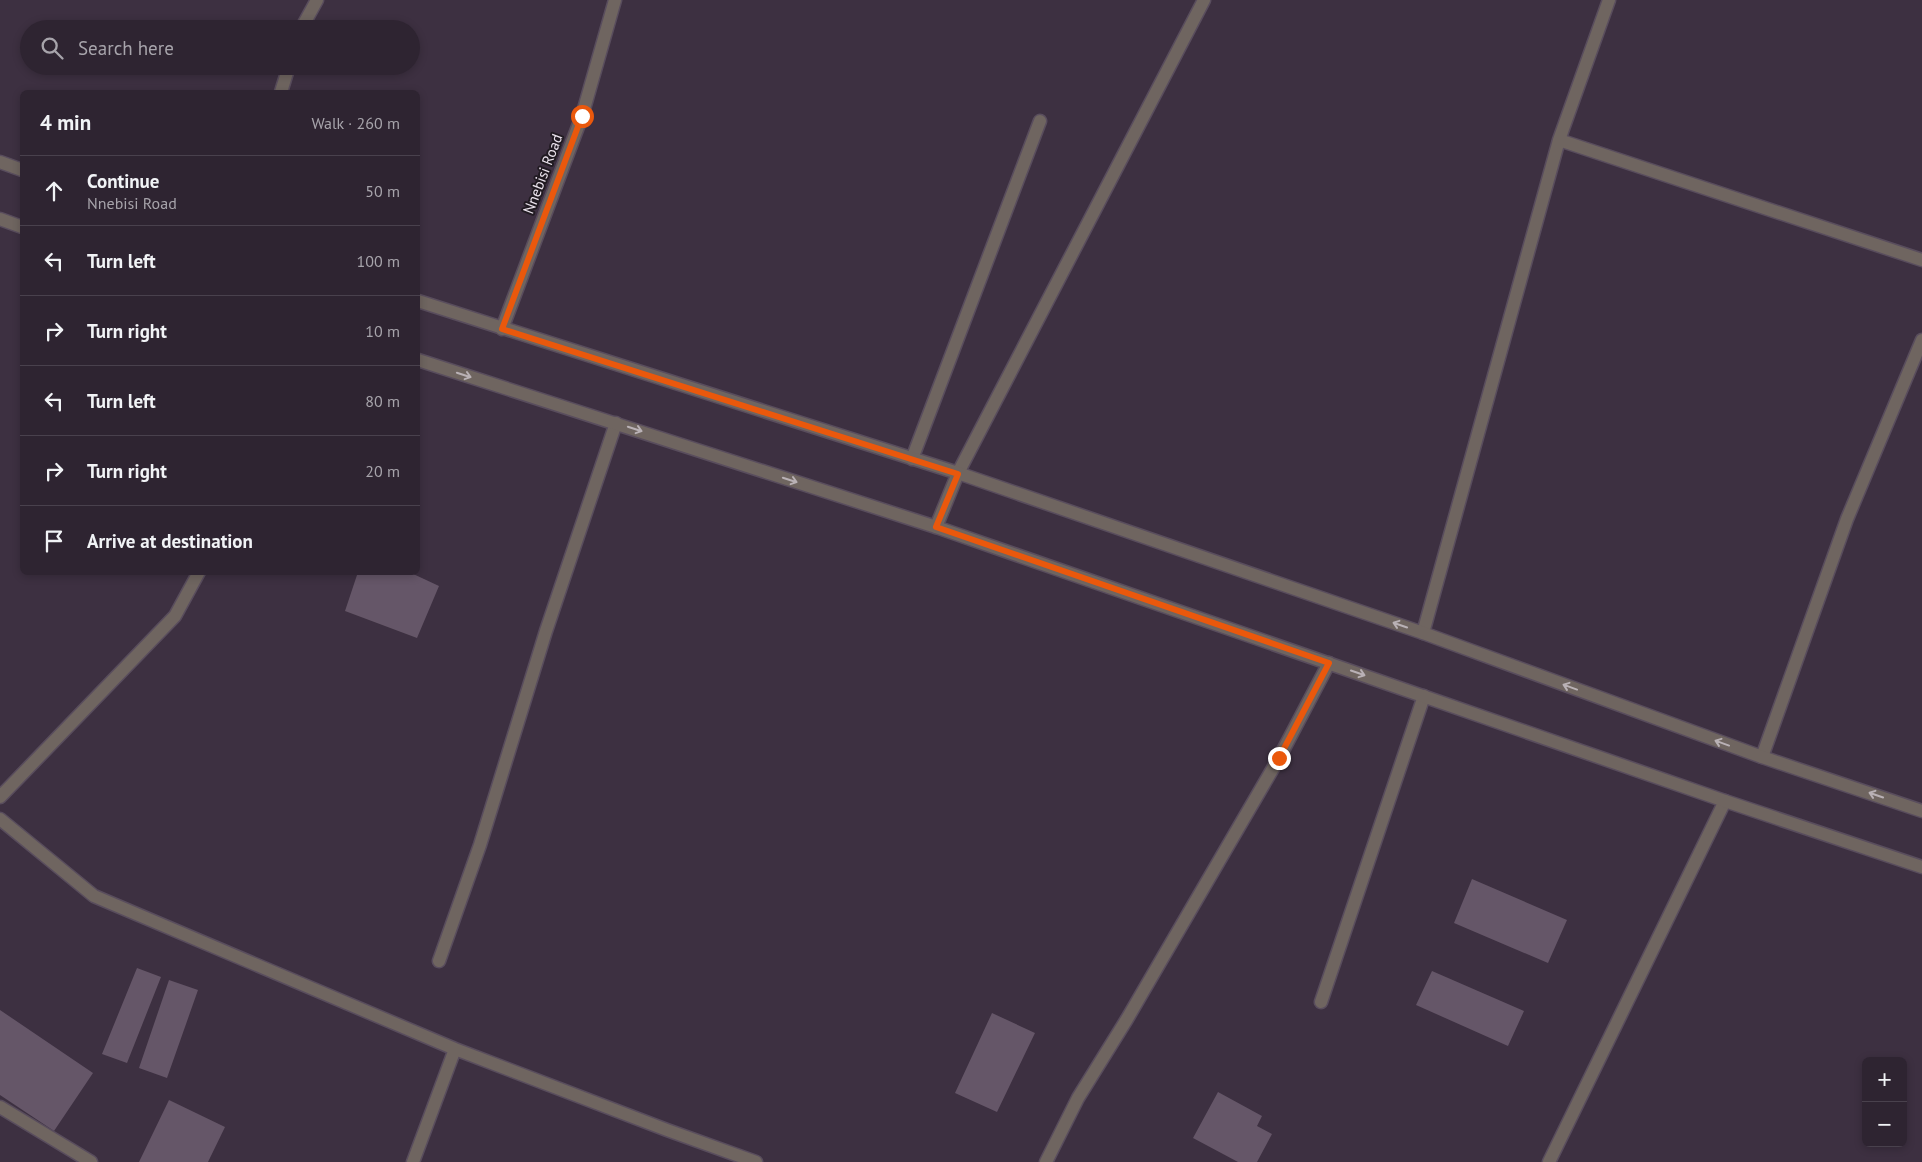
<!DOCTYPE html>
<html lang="en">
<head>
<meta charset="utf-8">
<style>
  body { margin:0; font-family:"PT Sans",sans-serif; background:#3a303d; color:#f1f3f6 }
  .controls { position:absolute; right:15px; bottom:15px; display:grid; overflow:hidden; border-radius:8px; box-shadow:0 2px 8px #0003 }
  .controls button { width:45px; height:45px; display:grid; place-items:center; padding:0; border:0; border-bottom:1px solid #49414d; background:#2e2431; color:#f1f3f6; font:25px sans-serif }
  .stop { position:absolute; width:15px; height:15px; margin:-11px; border:4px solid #ea580c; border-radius:50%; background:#fff }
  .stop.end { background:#ea580c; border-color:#fff; box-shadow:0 1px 5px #0008 }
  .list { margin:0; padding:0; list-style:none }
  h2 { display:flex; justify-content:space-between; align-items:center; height:65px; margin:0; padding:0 20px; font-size:21px }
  h2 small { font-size:16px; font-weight:400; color:#a7a4ab }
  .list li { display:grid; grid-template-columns:32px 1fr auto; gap:15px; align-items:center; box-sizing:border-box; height:70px; padding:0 20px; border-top:1px solid #49414d }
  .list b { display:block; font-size:19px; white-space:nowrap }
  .list p { margin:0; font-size:16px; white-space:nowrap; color:#a7a4ab }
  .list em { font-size:16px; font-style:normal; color:#a7a4ab }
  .icon { flex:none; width:28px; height:28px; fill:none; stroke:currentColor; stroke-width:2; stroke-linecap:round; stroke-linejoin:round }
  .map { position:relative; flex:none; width:1922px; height:1162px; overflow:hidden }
  .search { position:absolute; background:#2e2431; box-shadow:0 2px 8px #0003; left:20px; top:20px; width:400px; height:55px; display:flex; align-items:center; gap:12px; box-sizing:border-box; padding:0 18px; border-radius:28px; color:#a7a4ab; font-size:19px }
  .panel { position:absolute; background:#2e2431; box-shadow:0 2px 8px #0003; left:20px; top:90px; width:400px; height:485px; border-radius:8px }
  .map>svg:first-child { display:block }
  .building { fill:#655668 }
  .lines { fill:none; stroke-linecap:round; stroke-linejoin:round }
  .service-casing { stroke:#594d5d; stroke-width:15 }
  .minor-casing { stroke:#594d5d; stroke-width:15 }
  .tertiary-casing { stroke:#594d5d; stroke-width:15 }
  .service { stroke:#6f6560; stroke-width:12 }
  .minor { stroke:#6f6560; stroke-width:12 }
  .tertiary { stroke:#6f6560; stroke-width:12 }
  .oneway { stroke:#b9b1b5 }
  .route { stroke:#ea580c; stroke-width:6 }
  .labels { text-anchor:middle; stroke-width:4; stroke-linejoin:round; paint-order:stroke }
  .street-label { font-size:15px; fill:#ebe3ed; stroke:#211b22 }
</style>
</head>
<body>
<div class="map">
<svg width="1922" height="1162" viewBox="0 0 1922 1162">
  <rect width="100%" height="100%" fill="#3d3041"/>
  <path class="building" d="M 358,572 L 409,572 L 439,586 L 417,638 L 345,611 Z
    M 1472,879 L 1567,920 L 1548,963 L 1454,923 Z
    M 137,968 L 161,977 L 127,1063 L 102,1054 Z
    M 1432,971 L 1524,1011 L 1508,1046 L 1416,1005 Z
    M 169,980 L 198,990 L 167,1078 L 139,1068 Z
    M 0,1010 L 93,1073 L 54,1131 L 0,1095 Z
    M 992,1013 L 1035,1033 L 997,1112 L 955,1093 Z
    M 1218,1092 L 1262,1116 L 1257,1126 L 1272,1134 L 1257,1162 L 1238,1162 L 1193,1138 Z
    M 169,1100 L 225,1127 L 208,1162 L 139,1162 Z"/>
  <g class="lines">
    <defs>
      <path id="service" d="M 912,459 L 1040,121"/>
      <path id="minor" d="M 301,29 L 317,0
        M 281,92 L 289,66
        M 1559,140 L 1922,260
        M 502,329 L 582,116 L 615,0
        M 936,527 L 958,473 L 1204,0
        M 1423,633 L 1559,140 L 1609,0
        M 1762,757 L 1847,519 L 1922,340
        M 0,797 L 175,616 L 199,572
        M 0,819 L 94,896 L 455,1049 L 667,1130 L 756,1162
        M 439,961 L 480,845 L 546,631 L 616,423
        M 1321,1002 L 1424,696
        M 0,1107 L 91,1162
        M 413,1162 L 455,1049
        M 1046,1162 L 1078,1098 L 1127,1019 L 1279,758 L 1329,663
        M 1549,1162 L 1725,801"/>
      <path id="tertiary" d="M 0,162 L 22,170
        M 0,219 L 22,227
        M 418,301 L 958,473 L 1423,633 L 1762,757 L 1922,811
        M 418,360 L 936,527 L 1725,801 L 1922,867"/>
    </defs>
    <use href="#service" class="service-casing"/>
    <use href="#minor" class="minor-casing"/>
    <use href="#tertiary" class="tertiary-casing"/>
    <use href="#service" class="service"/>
    <use href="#minor" class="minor"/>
    <use href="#tertiary" class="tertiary"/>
  </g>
  <defs><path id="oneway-shaft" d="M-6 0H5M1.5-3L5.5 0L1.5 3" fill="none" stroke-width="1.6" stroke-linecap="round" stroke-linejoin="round" transform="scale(1.25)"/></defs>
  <g class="oneway">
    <use href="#oneway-shaft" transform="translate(464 375) rotate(18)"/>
    <use href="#oneway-shaft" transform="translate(635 429) rotate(18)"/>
    <use href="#oneway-shaft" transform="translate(790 480) rotate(18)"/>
    <use href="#oneway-shaft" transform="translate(1400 625) rotate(-161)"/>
    <use href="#oneway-shaft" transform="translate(1358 673) rotate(19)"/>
    <use href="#oneway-shaft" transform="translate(1570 687) rotate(-160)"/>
    <use href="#oneway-shaft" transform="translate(1722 743) rotate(-160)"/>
    <use href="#oneway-shaft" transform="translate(1876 795) rotate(-161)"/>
  </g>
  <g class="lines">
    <path class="route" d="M 582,116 L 502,329 L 958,474 L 936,527 L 1329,663 L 1279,758"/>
  </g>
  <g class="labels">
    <g class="street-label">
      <text transform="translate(543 174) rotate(-69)" y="5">Nnebisi Road</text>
    </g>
  </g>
</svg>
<div class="controls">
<button>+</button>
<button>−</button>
</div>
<div class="stop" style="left:582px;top:116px"></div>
<div class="stop end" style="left:1279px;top:758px"></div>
<div class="search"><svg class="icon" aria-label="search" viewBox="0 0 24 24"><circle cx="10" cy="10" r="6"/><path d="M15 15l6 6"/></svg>Search here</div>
<section class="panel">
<h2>4 min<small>Walk · 260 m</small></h2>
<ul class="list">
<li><svg class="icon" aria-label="ahead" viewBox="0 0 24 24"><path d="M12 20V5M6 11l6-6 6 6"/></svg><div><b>Continue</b><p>Nnebisi Road</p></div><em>50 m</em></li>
<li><svg class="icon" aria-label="left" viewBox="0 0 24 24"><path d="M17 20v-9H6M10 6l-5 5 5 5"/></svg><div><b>Turn left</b></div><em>100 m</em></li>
<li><svg class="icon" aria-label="right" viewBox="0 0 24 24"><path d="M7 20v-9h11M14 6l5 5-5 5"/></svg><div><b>Turn right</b></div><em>10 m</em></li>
<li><svg class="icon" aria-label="left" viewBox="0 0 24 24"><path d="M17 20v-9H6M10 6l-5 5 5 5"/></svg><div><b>Turn left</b></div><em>80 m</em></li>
<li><svg class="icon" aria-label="right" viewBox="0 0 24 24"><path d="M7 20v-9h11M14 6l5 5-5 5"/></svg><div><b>Turn right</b></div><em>20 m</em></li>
<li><svg class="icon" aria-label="arrive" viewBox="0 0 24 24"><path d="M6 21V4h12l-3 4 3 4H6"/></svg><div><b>Arrive at destination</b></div></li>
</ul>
</section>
</div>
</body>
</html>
